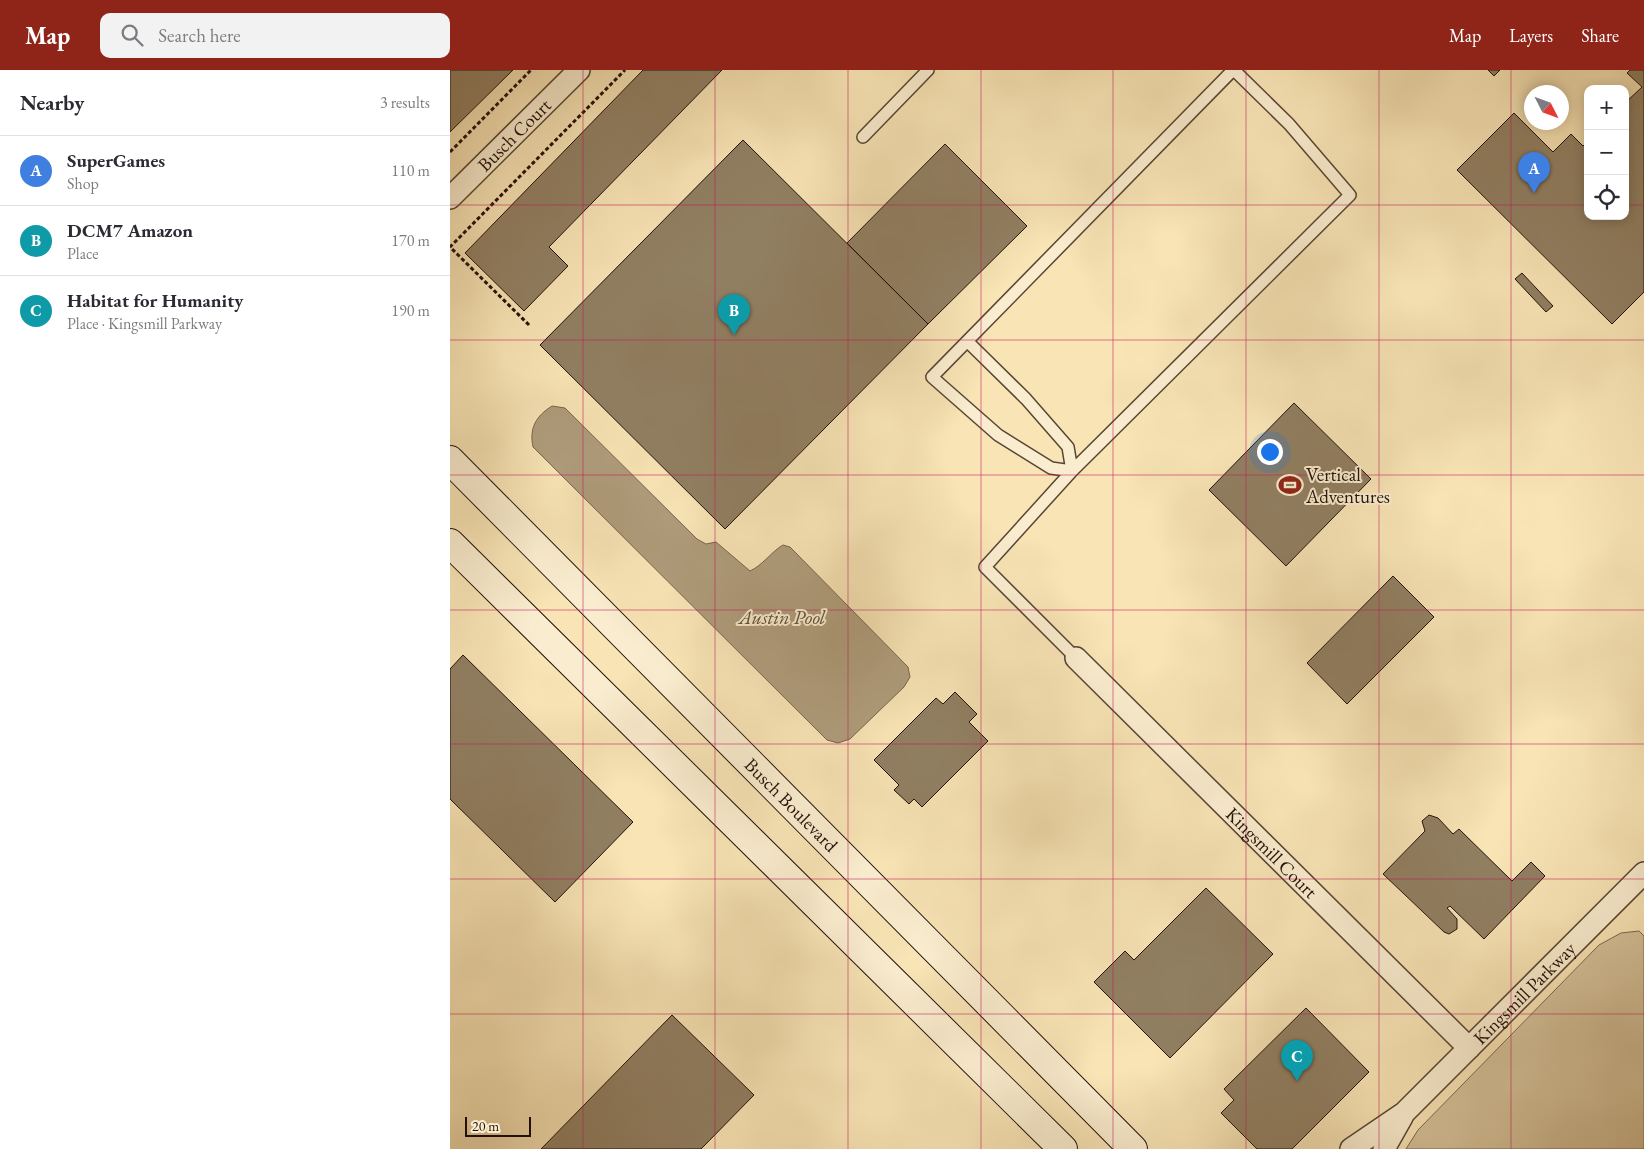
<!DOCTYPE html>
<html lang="en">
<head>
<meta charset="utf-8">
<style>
  body { margin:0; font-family:"EB Garamond",serif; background:#f2f2f3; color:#2b2b33 }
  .controls { position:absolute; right:15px; top:15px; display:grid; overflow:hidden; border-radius:10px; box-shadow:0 2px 12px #0003 }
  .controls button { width:45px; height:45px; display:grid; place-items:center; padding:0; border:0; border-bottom:1px solid #e1e1e2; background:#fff; color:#2b2b33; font:25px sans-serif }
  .compass { position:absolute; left:1074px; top:15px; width:45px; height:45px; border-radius:50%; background:#fff; box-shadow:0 2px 12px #0003; rotate:132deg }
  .scale { position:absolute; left:15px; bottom:12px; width:66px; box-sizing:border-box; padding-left:5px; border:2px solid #221109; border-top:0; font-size:14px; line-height:18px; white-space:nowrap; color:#221109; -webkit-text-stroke:4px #faedcf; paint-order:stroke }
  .you { position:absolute; left:819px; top:381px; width:18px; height:18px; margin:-12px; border:4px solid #fff; border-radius:50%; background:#1a73e8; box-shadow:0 0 0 8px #1a73e833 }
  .badge { display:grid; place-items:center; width:32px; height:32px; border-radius:50%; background:#8f2418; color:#fff; font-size:16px; font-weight:700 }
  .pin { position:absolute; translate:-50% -41px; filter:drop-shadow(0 1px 2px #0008) }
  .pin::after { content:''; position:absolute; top:26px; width:18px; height:15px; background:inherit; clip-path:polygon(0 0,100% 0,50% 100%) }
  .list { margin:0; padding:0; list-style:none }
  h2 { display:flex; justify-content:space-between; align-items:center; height:65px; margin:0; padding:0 20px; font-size:21px }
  h2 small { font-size:16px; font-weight:400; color:#7c7c81 }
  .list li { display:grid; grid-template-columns:32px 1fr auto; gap:15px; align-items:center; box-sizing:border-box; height:70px; padding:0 20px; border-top:1px solid #e1e1e2 }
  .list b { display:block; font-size:19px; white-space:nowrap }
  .list p { margin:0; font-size:16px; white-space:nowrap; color:#7c7c81 }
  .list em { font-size:16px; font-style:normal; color:#7c7c81 }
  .icon { flex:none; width:28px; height:28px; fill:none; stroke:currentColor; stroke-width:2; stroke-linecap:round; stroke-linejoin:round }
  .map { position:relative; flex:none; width:1194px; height:1079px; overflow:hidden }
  header { display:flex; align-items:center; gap:30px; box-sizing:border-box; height:70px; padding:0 25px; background:#8f2418; color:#fff }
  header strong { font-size:24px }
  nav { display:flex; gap:28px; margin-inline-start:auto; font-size:18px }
  .search { width:350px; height:45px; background:#f2f2f3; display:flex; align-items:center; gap:12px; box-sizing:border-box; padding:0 18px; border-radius:10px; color:#7c7c81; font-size:19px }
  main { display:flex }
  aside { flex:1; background:#fff }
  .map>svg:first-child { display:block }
  .green { fill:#d4c098; stroke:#7b6850 }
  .water { fill:#af9c7b; stroke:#77644d }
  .building { fill:#917f62; stroke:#221109 }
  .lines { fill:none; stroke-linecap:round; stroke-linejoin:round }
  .lane-casing { stroke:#584634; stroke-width:14 }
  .street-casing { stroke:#584634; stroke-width:24 }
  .secondary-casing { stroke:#221109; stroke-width:30 }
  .path { stroke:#221109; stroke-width:3; stroke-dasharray:4 2.5; stroke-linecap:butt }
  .lane { stroke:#faedcf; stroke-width:11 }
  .street { stroke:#faedcf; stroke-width:21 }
  .secondary { stroke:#faedcf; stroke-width:28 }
  .grid { fill:none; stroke:#c2185b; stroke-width:1; stroke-opacity:0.55 }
  .labels { text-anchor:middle; stroke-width:4; stroke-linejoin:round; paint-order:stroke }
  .street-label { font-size:19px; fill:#221109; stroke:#faedcf }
  .poi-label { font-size:19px; fill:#221109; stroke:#faedcf; text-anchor:start }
  .water-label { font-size:20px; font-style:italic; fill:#61503c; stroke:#faedcf }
</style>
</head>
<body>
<header>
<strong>Map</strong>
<div class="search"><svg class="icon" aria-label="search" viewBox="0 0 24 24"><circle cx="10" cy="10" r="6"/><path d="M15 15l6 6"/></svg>Search here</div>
<nav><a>Map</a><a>Layers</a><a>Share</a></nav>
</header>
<main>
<aside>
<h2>Nearby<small>3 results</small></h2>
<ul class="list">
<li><span class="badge" style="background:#3f7fe0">A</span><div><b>SuperGames</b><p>Shop</p></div><em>110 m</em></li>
<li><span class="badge" style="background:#0f9aa8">B</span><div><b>DCM7 Amazon</b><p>Place</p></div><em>170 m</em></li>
<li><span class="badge" style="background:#0f9aa8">C</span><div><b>Habitat for Humanity</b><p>Place · Kingsmill Parkway</p></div><em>190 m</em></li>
</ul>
</aside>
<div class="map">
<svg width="1194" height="1079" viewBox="0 0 1194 1079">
  <rect width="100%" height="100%" fill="#f8e4b5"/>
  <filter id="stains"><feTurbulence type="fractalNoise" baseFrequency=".004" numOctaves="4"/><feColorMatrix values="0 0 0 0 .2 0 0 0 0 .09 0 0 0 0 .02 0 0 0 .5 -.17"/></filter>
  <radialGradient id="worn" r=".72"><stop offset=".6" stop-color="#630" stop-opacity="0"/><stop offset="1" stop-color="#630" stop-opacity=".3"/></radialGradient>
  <path class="green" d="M 1189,861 L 1194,866 L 1194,1079 L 956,1079 L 968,1060 L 1149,875 L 1171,863 Z"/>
  <path class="water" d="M 102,336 L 115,338 L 247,469 L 256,474 L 266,472 L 300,501 C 313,495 321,482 333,475 L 340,477 L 458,597 L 460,607 L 454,617 L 400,669 L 388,673 L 377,670 L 83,377 C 79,358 86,346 102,336 Z"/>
  <path class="building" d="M 0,0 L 63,0 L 0,62 Z
    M 193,0 L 272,0 L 99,177 L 118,196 L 74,241 L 15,183 Z
    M 1038,0 L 1050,0 L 1044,6 Z
    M 1180,0 L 1194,0 L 1194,222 L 1162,254 L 1007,100 L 1064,43 L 1103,82 L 1121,64 L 1133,76 L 1138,71 L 1138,146 L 1175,146 L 1175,33 L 1192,17 L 1177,3 Z
    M 293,70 L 478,254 L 275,459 L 90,275 Z
    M 495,74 L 577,156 L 478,254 L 397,173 Z
    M 1072,203 L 1103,236 L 1096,242 L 1065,209 Z
    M 844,333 L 921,409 L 836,496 L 759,420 Z
    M 943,506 L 984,547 L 897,634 L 857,593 Z
    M 13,585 L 183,752 L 105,832 L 0,729 L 0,599 Z
    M 505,622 L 527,644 L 519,652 L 538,671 L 472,737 L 464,729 L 459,734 L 444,720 L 449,715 L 424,690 L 486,628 L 493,634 Z
    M 979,745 L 988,748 L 1003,764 L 1009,759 L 1062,811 L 1081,792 L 1095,806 L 1034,869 L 1000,836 L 997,838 L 1007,849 L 1007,859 L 999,864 L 994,862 L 933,804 L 975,761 L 972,751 Z
    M 756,818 L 823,884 L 720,988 L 644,912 L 675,881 L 684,890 Z
    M 856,938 L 919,1002 L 842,1079 L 807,1079 L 771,1043 L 784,1030 L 774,1019 Z
    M 222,945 L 304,1025 L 251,1079 L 91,1079 Z"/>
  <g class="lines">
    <defs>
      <path id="lane" d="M 413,67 L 478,0
        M 518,272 L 576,329 L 618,377 L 622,401 L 601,398 L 548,365 L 482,307 L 783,0
        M 626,588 L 535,497 L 622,401 L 900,125 L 839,54 L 784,0"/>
      <g id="street">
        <path id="s1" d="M 0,128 L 129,0"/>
        <path id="s2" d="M 626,588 L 1019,978"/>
        <path id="s3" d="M 901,1079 L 954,1043 L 1194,803"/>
        <path d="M 934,1079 L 952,1047"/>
      </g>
      <g id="secondary">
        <path id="s4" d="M 0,390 L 683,1079"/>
        <path d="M 0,473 L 613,1079"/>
      </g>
    </defs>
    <use href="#lane" class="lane-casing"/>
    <use href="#street" class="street-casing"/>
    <use href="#secondary" class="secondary-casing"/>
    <path class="path" d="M 0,82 L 81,0
      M 79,255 L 0,177 L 175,0"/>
    <use href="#lane" class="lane"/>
    <use href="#street" class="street"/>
    <use href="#secondary" class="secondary"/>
  </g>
  <path class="grid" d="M 133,0 L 133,1079M 265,0 L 265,1079M 398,0 L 398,1079M 531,0 L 531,1079M 663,0 L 663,1079M 796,0 L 796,1079M 929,0 L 929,1079M 1061,0 L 1061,1079M 0,135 L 1138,135M 1175,135 L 1194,135M 0,270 L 1194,270M 0,405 L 1194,405M 0,540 L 1194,540M 0,674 L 1194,674M 0,809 L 1194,809M 0,944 L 1194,944"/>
  <defs>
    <symbol id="stadium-bare" viewBox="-9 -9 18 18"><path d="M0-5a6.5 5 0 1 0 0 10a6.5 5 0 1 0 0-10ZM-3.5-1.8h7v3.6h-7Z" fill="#8f2418" stroke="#faedcf" stroke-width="2.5" paint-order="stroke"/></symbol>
  </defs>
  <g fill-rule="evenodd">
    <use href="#stadium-bare" x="824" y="399" width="32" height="32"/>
  </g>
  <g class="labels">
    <g class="street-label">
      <text dy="7" stroke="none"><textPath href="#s1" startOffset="90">Busch Court</textPath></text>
      <text dy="7" stroke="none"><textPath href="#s4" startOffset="485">Busch Boulevard</textPath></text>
      <text dy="7" stroke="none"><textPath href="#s2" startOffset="276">Kingsmill Court</textPath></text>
      <text dy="7" stroke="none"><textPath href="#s3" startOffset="234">Kingsmill Parkway</textPath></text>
    </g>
    <g class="poi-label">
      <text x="856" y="411">Vertical<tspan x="856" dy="22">Adventures</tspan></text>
    </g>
    <g class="water-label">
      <text x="332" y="554">Austin Pool</text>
    </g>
  </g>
  <rect width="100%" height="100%" filter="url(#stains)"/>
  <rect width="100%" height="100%" fill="url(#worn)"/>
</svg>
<div class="controls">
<button>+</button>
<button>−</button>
<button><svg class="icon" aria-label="locate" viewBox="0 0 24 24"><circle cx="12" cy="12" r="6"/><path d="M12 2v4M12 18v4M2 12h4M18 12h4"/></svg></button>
</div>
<svg class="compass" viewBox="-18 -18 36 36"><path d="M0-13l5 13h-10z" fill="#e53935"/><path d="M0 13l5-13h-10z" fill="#7c7c81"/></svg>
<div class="scale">20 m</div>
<div class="you"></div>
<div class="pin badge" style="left:1084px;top:123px;background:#3f7fe0">A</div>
<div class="pin badge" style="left:284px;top:265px;background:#0f9aa8">B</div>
<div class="pin badge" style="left:847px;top:1011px;background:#0f9aa8">C</div>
</div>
</main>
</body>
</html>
